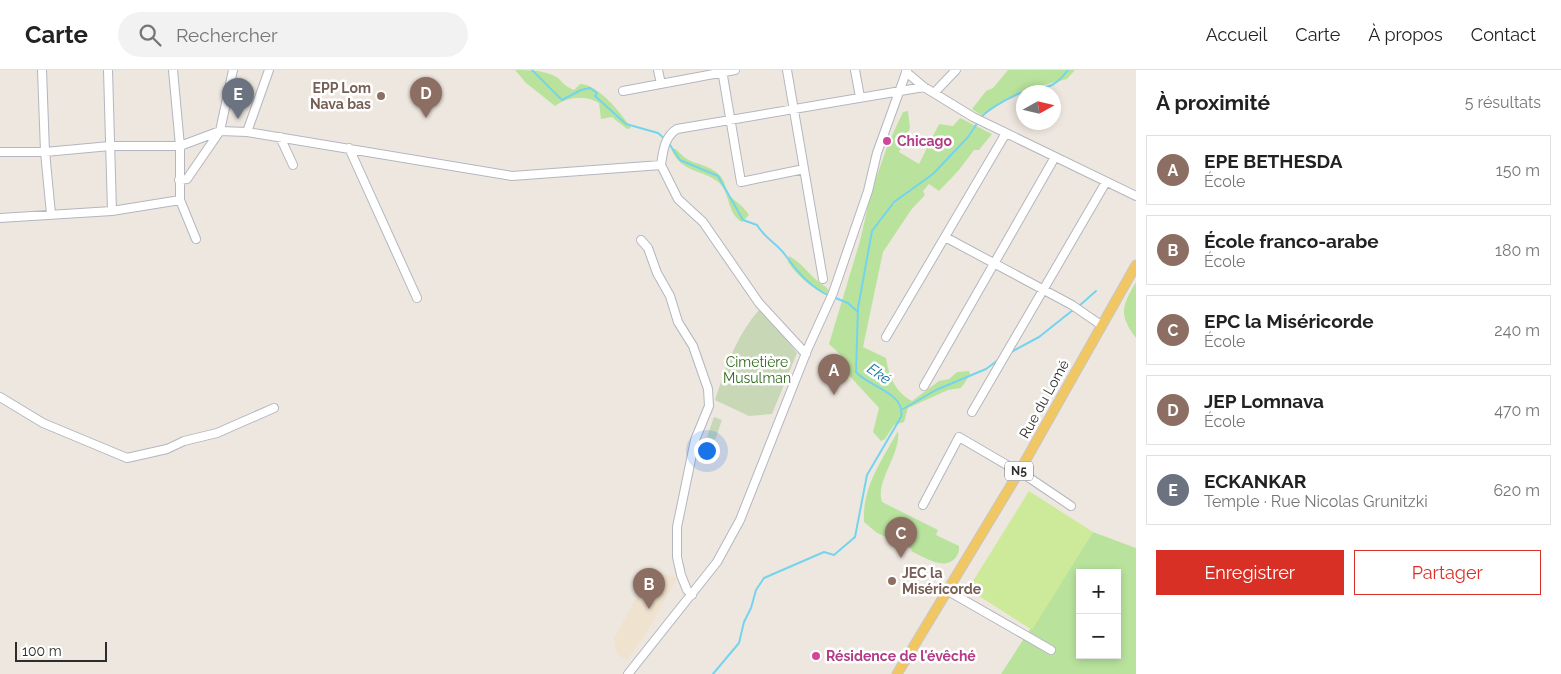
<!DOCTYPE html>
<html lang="fr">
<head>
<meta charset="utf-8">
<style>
  body { margin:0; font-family:Raleway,sans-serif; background:#f2f2f2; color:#222 }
  .controls { position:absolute; right:15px; bottom:15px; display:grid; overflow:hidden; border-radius:0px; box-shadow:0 2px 8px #0003 }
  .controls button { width:45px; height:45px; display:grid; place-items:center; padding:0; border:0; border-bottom:1px solid #e0e0e0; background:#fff; color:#222; font:25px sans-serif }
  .compass { position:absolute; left:1016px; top:15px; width:45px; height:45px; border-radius:50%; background:#fff; box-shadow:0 2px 8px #0003; rotate:82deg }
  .scale { position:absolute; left:15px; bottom:12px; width:92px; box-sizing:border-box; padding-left:5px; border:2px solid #2d2d2d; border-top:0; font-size:14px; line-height:18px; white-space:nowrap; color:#2d2d2d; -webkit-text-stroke:4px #fff; paint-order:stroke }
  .you { position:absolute; left:706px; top:380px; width:18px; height:18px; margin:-12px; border:4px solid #fff; border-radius:50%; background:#1a73e8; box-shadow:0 0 0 8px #1a73e833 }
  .badge { display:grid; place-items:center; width:32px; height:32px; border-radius:50%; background:#d93025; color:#fff; font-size:16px; font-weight:700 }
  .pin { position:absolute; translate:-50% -41px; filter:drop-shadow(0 1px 2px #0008) }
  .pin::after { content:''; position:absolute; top:26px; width:18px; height:15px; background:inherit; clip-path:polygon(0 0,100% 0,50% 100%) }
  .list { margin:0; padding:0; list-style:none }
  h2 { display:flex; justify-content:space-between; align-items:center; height:65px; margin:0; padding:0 20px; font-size:21px }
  h2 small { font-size:16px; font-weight:400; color:#767676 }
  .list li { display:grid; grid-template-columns:32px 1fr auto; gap:15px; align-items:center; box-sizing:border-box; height:70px; margin:0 10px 10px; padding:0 10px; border:1px solid #e0e0e0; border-radius:0px }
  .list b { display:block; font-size:19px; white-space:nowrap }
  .list p { margin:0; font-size:16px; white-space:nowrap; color:#767676 }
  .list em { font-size:16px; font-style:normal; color:#767676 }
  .actions { display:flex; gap:10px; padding:15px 20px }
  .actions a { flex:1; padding:11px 0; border:1px solid #d93025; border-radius:0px; text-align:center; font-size:18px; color:#d93025 }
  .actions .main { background:#d93025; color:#fff }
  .icon { flex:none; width:28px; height:28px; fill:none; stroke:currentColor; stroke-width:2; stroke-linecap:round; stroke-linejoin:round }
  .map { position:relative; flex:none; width:1136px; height:604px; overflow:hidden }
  header { display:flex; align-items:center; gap:30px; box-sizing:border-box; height:70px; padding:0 25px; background:#fff; border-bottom:1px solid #e0e0e0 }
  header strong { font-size:24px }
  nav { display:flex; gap:28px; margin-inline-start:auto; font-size:18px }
  .search { width:350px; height:45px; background:#f2f2f2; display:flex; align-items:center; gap:12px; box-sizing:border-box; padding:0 18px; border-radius:28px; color:#767676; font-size:19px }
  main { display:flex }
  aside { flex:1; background:#fff }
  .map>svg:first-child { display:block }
  .education { fill:#efe3cf }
  .green { fill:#b9e39d; fill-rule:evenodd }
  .cemetery { fill:#c8d8b7 }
  .pitch { fill:#ccea99 }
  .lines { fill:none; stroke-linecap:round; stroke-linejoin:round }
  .stream { stroke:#74d4ee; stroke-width:2 }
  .minor-casing { stroke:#b3b6c0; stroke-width:10 }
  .major-casing { stroke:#c8c8c8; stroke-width:11 }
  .minor { stroke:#fff; stroke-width:8 }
  .major { stroke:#f0c763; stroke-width:9 }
  .education-dot { fill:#8d6e63; stroke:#fff; stroke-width:2 }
  .hotel-dot { fill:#d1479c; stroke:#fff; stroke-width:2 }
  .labels { text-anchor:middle; stroke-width:5; stroke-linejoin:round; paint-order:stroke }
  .shield { fill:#fff; stroke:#6c6c6c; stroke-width:1 }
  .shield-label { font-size:12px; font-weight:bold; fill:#2d2d2d }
  .education-label { font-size:14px; font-weight:bold; fill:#785e54; stroke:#fff; text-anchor:end }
  .hotel-label { font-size:14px; font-weight:bold; fill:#b23c85; stroke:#fff; text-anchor:start }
  .park-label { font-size:14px; fill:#306b1c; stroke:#fff }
  .street-label { font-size:14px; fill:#2d2d2d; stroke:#fff }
  .water-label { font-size:15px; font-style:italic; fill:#0f759e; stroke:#fff }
</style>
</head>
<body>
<header>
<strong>Carte</strong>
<div class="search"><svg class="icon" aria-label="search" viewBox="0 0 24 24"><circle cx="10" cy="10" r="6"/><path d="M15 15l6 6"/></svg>Rechercher</div>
<nav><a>Accueil</a><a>Carte</a><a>À propos</a><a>Contact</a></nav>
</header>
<main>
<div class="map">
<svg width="1136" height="604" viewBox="0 0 1136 604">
  <rect width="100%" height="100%" fill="#eee7df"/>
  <path class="education" d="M 658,502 L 677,508 L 648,560 L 627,590 L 617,584 L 614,569 L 647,507 Z"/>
  <path class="green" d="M 515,0 C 530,0 546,0 558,8 C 563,13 566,17 574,20 L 580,14 C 598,14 621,43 631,58 L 627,59 L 612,47 L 601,49 L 599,33 C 586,25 568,26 555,36 L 526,13 Z
    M 1008,0 L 1075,0 L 1067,9 L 1021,21 L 981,45 L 972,39 L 986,21 L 993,18 Z
    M 908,41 L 910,58 L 899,82 L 919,94 L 939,54 L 953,56 L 960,48 L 992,64 L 979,80 L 974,80 L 959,100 L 939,121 L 929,114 L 923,121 L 925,125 L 911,140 L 883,182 L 863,277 L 886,288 C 889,306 895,322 912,331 L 939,311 L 949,309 L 957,302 L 969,301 L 970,305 L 961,318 L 948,320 L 908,338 L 904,352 L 894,355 L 885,369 L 881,371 L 873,362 L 879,338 L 846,302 L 845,289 L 829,274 L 860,171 L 871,123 L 888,74 L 903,42 Z
    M 671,79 L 676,79 C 691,96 696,90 713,100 C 729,109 723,122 732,128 C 739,134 743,136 749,145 L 742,152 C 726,143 731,122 718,112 C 703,99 682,104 671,79 Z
    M 789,186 C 800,192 805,199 813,207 C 818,212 824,215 829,220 L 828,223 C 813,221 796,204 788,192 Z
    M 1136,212 L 1136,268 C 1118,244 1122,236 1136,212 Z
    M 898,361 C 901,385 875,411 882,432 L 938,460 L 936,465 L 959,476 C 959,481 959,483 956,487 C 945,502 924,487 911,481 L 912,479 L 877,463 L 864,452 C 862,417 882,390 898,361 Z
    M 1093,462 L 1136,478 L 1136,604 L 1001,604 ZM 1080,503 L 1117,503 L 1117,585 L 1080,585 Z"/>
  <path class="cemetery" d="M 759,240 L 775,256 L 797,283 L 772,344 L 749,346 L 715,330 C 726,297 736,266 759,240 Z
    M 714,347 L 722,350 L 715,370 L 707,367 Z"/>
  <path class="pitch" d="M 1029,421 L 1093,462 L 1032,560 L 968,519 Z"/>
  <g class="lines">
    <path class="stream" d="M 532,0 L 562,30 L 581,20 L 590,18 L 597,23 L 595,26 L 626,54 L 658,63 L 665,69
      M 980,48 C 990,38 1007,29 1020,23 C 1043,13 1049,25 1068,0
      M 668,72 L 680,90 L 718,106 L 743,150 L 757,155 C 766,170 777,173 786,186 C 796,200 811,218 828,225
      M 833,227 L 848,233 L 858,242
      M 1079,236 L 1096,221
      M 1011,282 L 1039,267 L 1073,240
      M 903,339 L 936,320 L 986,299 L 998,290
      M 713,604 L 739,573 L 744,552 L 751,538 L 756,520 L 764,508 L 824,482 L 834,485 L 855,467 L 867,405 L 901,347 C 906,323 869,317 856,302 L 858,238 L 872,161 L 894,132 L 933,104 L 968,67 L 978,52"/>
    <defs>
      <path id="minor" d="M 42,0 L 45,82 L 51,144
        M 108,0 L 112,141
        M 173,0 L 180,76 L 180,130 L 196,169
        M 658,0 L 661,14
        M 722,0 L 741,112 L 804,99
        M 787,0 L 823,209
        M 855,0 L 860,27
        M 906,2 L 924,17 L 973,47 L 1136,126
        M 623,21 L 735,0
        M 934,23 L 956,0
        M 247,62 L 269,0
        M 280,67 L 293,95
        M 349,78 L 417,228
        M 0,82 L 45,82 L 110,76 L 180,76 L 220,61 L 247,62 L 512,106 L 661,95 L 678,129 L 703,152 L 759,233 L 806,284
        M 661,95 C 663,82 664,67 677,59 L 924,17
        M 179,110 L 187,109 L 220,61 L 233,0
        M 0,148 L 112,141 L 180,130
        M 945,167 L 1072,235 L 1101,255
        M 641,170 L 648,178 L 657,203 L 670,226 L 678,252 L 693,276 L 708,319 L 709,336 L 695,370 L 677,457 L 677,487 L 681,505 L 687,520 L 692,525
        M 886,267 L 1006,63
        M 924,316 L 1055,87
        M 0,327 L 43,353 L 127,388 L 167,379 L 184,371 L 217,363 L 274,338
        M 972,342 L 1106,112
        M 923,435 L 959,367 L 1031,409 L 1071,436
        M 948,521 L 1051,580
        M 628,604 L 717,492 L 740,450 L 808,278 L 833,223 L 868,121 L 877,83 L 907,0"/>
      <path id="major" d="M 897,604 L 1019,402 L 1136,195"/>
    </defs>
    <use href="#minor" class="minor-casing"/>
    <use href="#major" class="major-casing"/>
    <use href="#minor" class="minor"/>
    <use href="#major" class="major"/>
  </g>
  <g class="education-dot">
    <circle cx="381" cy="26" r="5"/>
    <circle cx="892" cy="511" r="5"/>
  </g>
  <g class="hotel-dot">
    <circle cx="887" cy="71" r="5"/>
    <circle cx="816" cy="586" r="5"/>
  </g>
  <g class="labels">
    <rect class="shield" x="1005" y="391.5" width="28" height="19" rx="4"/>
    <g class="shield-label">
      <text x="1019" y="405">N5</text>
    </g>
    <g class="education-label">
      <text x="371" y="23">EPP Lom<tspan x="371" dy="16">Nava bas</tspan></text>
      <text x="902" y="508" text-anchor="start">JEC la<tspan x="902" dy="16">Miséricorde</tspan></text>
    </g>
    <g class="hotel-label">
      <text x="897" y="76">Chicago</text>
      <text x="826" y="591">Résidence de l'évêché</text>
    </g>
    <g class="park-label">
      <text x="757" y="297">Cimetière<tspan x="757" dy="16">Musulman</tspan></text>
    </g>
    <g class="street-label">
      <text transform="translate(1044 329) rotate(-61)" y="5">Rue du Lomé</text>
    </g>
    <g class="water-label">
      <text transform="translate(879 304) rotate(35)" y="5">Eké</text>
    </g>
  </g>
</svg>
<div class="controls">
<button>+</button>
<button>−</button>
</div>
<svg class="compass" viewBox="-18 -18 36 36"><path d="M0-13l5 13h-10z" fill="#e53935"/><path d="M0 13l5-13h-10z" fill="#767676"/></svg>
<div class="scale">100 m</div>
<div class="you"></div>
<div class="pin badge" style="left:834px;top:325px;background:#8d6e63">A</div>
<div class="pin badge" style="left:649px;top:539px;background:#8d6e63">B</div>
<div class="pin badge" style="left:901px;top:488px;background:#8d6e63">C</div>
<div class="pin badge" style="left:426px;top:48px;background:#8d6e63">D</div>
<div class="pin badge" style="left:238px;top:49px;background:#6b7280">E</div>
</div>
<aside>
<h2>À proximité<small>5 résultats</small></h2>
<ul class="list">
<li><span class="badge" style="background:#8d6e63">A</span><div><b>EPE BETHESDA</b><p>École</p></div><em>150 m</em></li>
<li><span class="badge" style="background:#8d6e63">B</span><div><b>École franco-arabe</b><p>École</p></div><em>180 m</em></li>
<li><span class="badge" style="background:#8d6e63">C</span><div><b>EPC la Miséricorde</b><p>École</p></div><em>240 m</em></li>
<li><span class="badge" style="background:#8d6e63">D</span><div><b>JEP Lomnava</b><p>École</p></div><em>470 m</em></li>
<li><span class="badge" style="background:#6b7280">E</span><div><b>ECKANKAR</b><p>Temple · Rue Nicolas Grunitzki</p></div><em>620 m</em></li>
</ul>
<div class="actions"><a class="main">Enregistrer</a><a>Partager</a></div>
</aside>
</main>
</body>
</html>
